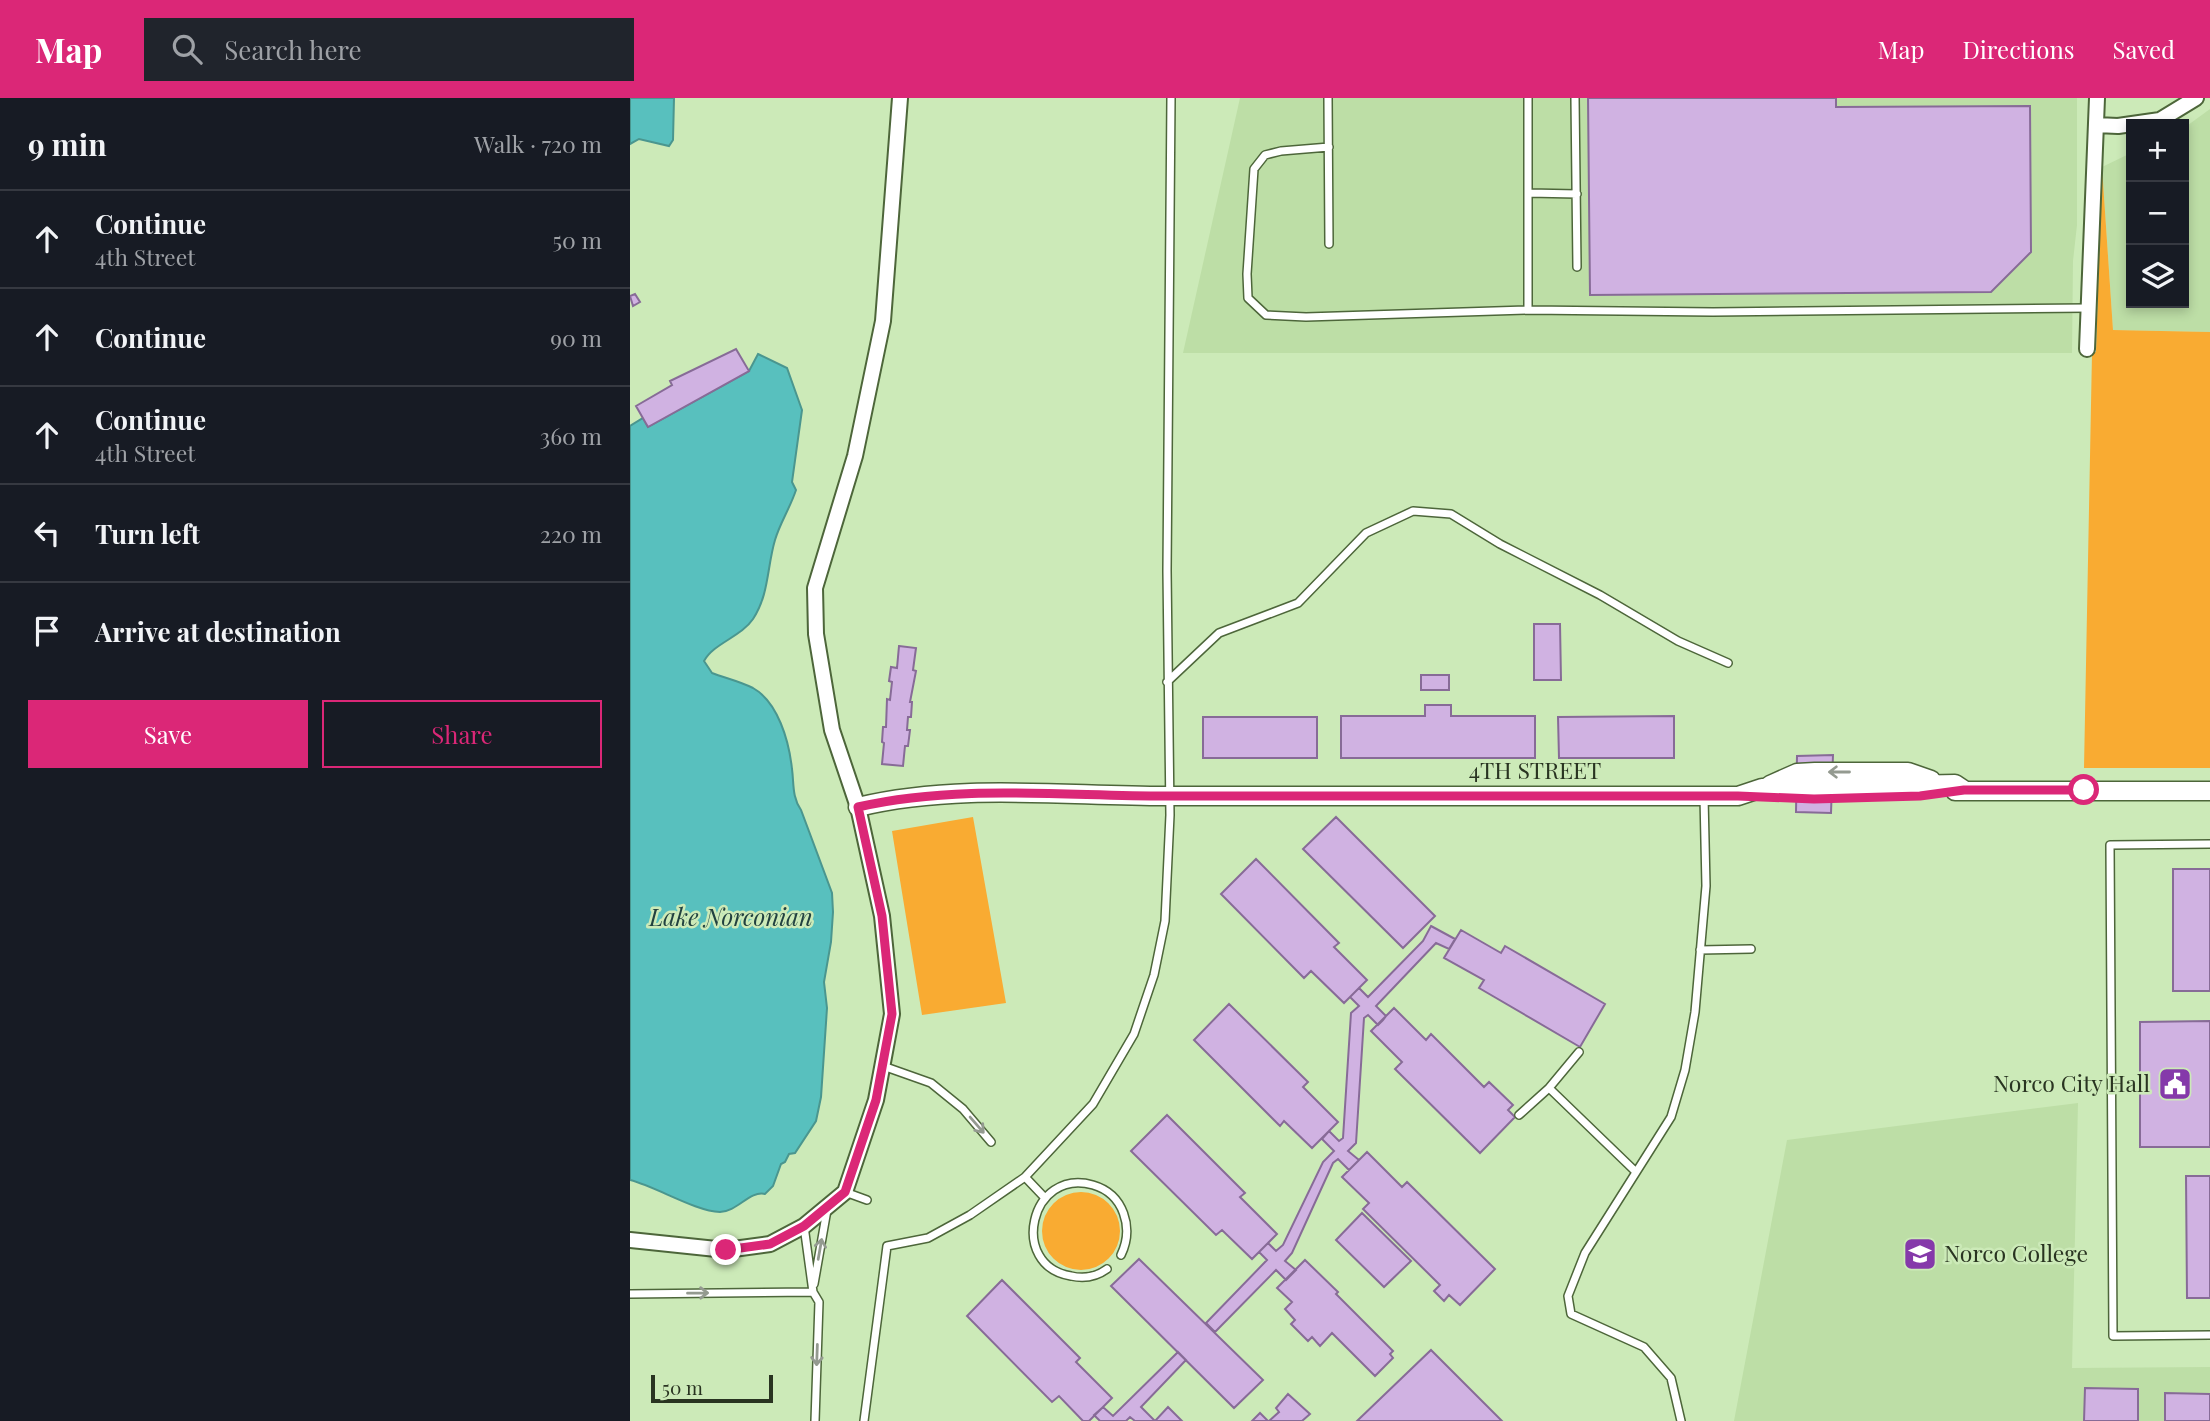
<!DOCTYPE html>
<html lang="en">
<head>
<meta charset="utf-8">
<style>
  body { margin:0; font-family:"Playfair Display",serif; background:#20242c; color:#f1f3f6 }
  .controls { position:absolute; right:21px; top:21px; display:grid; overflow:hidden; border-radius:0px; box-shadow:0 4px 10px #0003 }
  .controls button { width:63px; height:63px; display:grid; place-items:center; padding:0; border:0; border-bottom:2px solid #363941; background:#171b24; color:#f1f3f6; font:35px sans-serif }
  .scale { position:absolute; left:21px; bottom:18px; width:122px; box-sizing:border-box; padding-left:7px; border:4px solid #293421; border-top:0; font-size:19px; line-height:24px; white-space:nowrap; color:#293421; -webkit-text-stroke:5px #cceab8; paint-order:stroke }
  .stop { position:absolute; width:21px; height:21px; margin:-16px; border:5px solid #db2777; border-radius:50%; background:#fff }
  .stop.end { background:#db2777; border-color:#fff; box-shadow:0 2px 7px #0008 }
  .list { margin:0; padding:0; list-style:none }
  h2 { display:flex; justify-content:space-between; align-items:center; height:91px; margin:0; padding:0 28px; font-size:30px }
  h2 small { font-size:23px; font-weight:400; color:#9ea1a6 }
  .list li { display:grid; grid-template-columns:46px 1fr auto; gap:21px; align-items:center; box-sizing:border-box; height:98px; padding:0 28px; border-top:2px solid #363941 }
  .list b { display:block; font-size:26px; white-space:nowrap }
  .list p { margin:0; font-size:23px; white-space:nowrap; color:#9ea1a6 }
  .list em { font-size:23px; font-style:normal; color:#9ea1a6 }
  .actions { display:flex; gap:14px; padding:21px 28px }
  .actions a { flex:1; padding:16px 0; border:2px solid #db2777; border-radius:0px; text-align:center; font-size:24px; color:#db2777 }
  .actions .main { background:#db2777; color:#fff }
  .icon { flex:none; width:38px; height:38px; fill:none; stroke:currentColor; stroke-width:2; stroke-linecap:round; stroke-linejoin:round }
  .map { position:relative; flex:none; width:1580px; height:1323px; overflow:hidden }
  header { display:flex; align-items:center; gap:42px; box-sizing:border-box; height:98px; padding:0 35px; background:#db2777; color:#fff }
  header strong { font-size:33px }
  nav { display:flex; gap:38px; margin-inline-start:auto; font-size:24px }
  .search { width:490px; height:63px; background:#20242c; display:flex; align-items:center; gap:18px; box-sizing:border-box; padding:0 24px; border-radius:0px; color:#9ea1a6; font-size:26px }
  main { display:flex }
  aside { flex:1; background:#171b24 }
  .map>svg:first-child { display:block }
  .built { fill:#bddea6 }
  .green { fill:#f9ab32 }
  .water { fill:#58c0be; stroke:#4a968f; stroke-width:2 }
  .building { fill:#d0b2e2; stroke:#876b97; stroke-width:2 }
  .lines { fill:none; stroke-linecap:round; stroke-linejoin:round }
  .service-casing { stroke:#4d663a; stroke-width:10 }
  .minor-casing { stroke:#4d663a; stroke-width:18 }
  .tertiary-casing { stroke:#4d663a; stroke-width:21 }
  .service { stroke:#fff; stroke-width:7 }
  .minor { stroke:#fff; stroke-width:14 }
  .tertiary { stroke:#fff; stroke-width:18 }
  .oneway { stroke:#949a90 }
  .route { stroke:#db2777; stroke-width:9 }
  .labels { text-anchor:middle; stroke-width:5; stroke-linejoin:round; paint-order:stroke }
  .street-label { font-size:23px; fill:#293421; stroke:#cceab8 }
  .poi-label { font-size:23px; fill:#293421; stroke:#cceab8; text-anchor:end }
  .water-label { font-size:24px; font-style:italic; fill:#214140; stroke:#cceab8 }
</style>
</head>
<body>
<header>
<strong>Map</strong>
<div class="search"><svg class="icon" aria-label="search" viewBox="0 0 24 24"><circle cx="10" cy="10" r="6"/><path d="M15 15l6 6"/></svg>Search here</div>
<nav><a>Map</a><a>Directions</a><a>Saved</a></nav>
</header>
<main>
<aside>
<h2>9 min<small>Walk · 720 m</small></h2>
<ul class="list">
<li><svg class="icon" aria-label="ahead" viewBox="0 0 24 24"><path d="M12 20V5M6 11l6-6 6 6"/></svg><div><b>Continue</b><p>4th Street</p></div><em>50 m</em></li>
<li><svg class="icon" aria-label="ahead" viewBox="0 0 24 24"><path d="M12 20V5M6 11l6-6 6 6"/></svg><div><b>Continue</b></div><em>90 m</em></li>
<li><svg class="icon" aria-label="ahead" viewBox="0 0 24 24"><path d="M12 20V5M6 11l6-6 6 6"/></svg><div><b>Continue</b><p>4th Street</p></div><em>360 m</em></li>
<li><svg class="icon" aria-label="left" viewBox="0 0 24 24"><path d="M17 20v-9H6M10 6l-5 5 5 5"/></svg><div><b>Turn left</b></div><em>220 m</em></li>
<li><svg class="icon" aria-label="arrive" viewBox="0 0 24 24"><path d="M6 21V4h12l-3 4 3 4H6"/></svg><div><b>Arrive at destination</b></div></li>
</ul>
<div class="actions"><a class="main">Save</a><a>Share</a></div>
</aside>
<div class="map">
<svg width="1580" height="1323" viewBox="0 0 1580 1323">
  <rect width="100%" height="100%" fill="#cceab8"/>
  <path class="built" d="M 610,0 L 1447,0 L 1447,127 L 1443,163 L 1442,255 L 553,255 Z
    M 1580,11 L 1580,234 L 1483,232 L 1472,69 L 1501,55 L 1501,205 L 1554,205 L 1554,30 Z
    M 1448,1005 L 1442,1270 L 1580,1269 L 1580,1323 L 1104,1323 L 1157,1042 Z"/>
  <path class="green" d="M 1472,69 L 1483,232 L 1580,234 L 1580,670 L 1454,670 L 1462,255 L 1466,254 Z
    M 343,719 L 376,905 L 292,917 L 262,733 Z
    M412 1133a39 39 0 1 1 78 0a39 39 0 1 1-78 0Z"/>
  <path class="water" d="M 0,0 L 44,0 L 43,42 L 39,48 L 9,41 L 0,46 Z
    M 128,256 L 157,270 L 172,312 L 162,384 L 166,392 C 160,410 150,425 145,442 C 137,469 139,497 123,521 C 111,539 84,545 74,563 L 82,575 C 95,580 109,583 123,590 C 148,604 159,643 162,671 C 164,686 162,699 171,712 L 202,795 L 203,814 L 201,844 L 194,884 L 197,910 L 191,999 L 186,1023 L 165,1055 L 159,1056 L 155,1064 L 151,1066 L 143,1088 L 135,1096 C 120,1092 107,1114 90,1114 C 65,1113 27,1089 0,1082 L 0,328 L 13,320 L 18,329 L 119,273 Z"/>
  <path class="building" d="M 958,0 L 1206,0 L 1206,9 L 1400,8 L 1401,154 L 1361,194 L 960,197 Z
    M 5,196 L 10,204 L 3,208 L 0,198 Z
    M 106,251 L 119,273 L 18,329 L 6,308 L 42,287 L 40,283 Z
    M 904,526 L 930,526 L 931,582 L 904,582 Z
    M 269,548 L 286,550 L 283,572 L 286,573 L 280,604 L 282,604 L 281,619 L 278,619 L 277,632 L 280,632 L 278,648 L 275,648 L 273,668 L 252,666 L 254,645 L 252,644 L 253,629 L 256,629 L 257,601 L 260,602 L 262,584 L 259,583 L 261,569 L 267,570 Z
    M 791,577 L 819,577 L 819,592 L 791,592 Z
    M 795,607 L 821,607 L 821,618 L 905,618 L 905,660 L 711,660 L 711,618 L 795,618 Z
    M 1044,618 L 1044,660 L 929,660 L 928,619 Z
    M 573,619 L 687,619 L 687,660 L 573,660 Z
    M 1203,657 L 1201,715 L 1166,714 L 1167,658 Z
    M 706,719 L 805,818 L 773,850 L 673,751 Z
    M 626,761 L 709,845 L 704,849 L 737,882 L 714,905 L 681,873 L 674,880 L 591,796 Z
    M 1543,771 L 1580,771 L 1580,893 L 1543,893 Z
    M 1543,771 L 1580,771 L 1580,893 L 1543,893 Z
    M 801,828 L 825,841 L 819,851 L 806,845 L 746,908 L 756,918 L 753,922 L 748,927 L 738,917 L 734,920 L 726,1045 L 718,1053 L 729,1062 L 719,1072 L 708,1061 L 703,1065 L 662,1155 L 655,1163 L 666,1172 L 656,1182 L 646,1172 L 585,1234 L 576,1225 L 637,1162 L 629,1154 L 638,1145 L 646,1153 L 653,1147 L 693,1064 L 704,1053 L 692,1041 L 699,1033 L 709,1043 L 713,1040 L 721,915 L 729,908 L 720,899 L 729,890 L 738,899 L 793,843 Z
    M 831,832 L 871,855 L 875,848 L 975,906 L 950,949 L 849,890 L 854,882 L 814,860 Z
    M 599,906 L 678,984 L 673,989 L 708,1024 L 682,1050 L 654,1023 L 650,1028 L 564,942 Z
    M 764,910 L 796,942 L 801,936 L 854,989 L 859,984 L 883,1007 L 878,1012 L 885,1019 L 850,1055 L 765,971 L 772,964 L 741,933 Z
    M 1580,923 L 1580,1049 L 1510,1049 L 1510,924 Z
    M 1580,923 L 1580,1049 L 1510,1049 L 1510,924 Z
    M 537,1017 L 615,1095 L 610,1099 L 647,1136 L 622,1161 L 592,1132 L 586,1137 L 501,1053 Z
    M 737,1054 L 772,1089 L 777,1084 L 865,1171 L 830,1207 L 819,1197 L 814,1203 L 804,1193 L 810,1187 L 733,1111 L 739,1105 L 712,1079 Z
    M 1556,1078 L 1580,1078 L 1580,1200 L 1557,1200 Z
    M 1556,1078 L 1580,1078 L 1580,1200 L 1557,1200 Z
    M 732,1115 L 781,1163 L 754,1189 L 706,1142 Z
    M 509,1161 L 633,1282 L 604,1310 L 481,1188 Z
    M 675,1162 L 708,1194 L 706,1196 L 763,1253 L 760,1256 L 763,1260 L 745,1278 L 702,1235 L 690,1248 L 682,1239 L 678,1243 L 661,1226 L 665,1222 L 655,1211 L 662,1204 L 647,1190 Z
    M 372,1182 L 450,1260 L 446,1264 L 482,1300 L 459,1323 L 453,1323 L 429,1298 L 422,1304 L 337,1218 Z
    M 801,1252 L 872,1323 L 727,1323 Z
    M 548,1254 L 556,1262 L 511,1309 L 525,1323 L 505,1323 L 500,1319 L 496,1323 L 470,1323 L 464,1317 L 473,1309 L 483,1318 Z
    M 1455,1290 L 1508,1291 L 1508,1323 L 1454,1323 Z
    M 1535,1295 L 1580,1296 L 1580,1323 L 1535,1323 Z
    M 658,1296 L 680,1316 L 672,1323 L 639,1323 L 649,1314 L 646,1310 Z
    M 538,1309 L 552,1323 L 525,1323 Z
    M 630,1315 L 638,1323 L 622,1323 Z"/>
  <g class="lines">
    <defs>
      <path id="service" d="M 698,0 L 699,146
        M 945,0 L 947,169
        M 699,49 L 651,53 L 635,57 L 624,71 L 617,176 L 618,200 L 636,217 L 676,219 L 898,212 L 1083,214 L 1458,210
        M 899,95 L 947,96
        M 898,212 L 898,0
        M 537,584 L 589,535 L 668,505 L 736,435 L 783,413 L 821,416 L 870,446 L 970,497 L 1048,543 L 1098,565
        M 1580,746 L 1480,747 L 1483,1238 L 1580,1237
        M 1070,852 L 1121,851
        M 253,968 L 301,985 L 333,1011 L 361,1044
        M 919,990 L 949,954
        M 889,1017 L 919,990 L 1006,1074
        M 215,1094 L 237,1102
        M 415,1100 L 395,1079 L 463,1006 L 504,936 L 524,877 L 535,823 L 540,717 L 537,473 L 541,0
        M 174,1128 L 183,1194 L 189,1204 L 185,1323
        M 477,1171 C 466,1179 454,1181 441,1178 C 378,1168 400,1069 463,1087 C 494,1096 504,1130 491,1157
        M 184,1186 L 197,1112
        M 0,1196 L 183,1194
        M 234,1323 L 257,1148 L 298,1140 L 340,1117 L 395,1079
        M 1051,1323 L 1041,1280 L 1014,1249 L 941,1216 L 938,1198 L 955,1155 L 1041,1019 L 1055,972 L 1065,914 L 1076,788 L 1074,699"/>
      <path id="minor" d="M 1466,27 L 1488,28 L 1530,22 L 1566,0
        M 1457,251 L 1467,0
        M 0,1142 L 96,1152 L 140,1146 L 174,1128 L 215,1094 L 246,1002 L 262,916 L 252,818 L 228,709 L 202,632 L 186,536 L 185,490 L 225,358 L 253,223 L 270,0"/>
      <path id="tertiary" d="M 1140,687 L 1167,675 L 1185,674 L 1278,674 L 1301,682
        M 1325,693 L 1580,693
        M 228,709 C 328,685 433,698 535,698 C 726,698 917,698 1108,698 L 1132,690 L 1325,686 L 1334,692"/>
    </defs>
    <use href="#service" class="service-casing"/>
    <use href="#minor" class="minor-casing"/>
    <use href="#tertiary" class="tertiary-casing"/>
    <use href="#service" class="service"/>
    <use href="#minor" class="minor"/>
    <use href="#tertiary" class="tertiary"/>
  </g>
  <defs><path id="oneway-shaft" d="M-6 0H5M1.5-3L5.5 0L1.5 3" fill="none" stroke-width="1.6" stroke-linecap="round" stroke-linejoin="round" transform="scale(1.75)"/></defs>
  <g class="oneway">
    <use href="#oneway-shaft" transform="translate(1209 674) rotate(180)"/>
    <use href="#oneway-shaft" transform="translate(347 1027) rotate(49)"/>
    <use href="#oneway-shaft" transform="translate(190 1151) rotate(-80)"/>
    <use href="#oneway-shaft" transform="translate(68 1195) rotate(-1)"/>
    <use href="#oneway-shaft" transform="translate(187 1257) rotate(92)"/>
  </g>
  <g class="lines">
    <path class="route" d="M 96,1152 L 140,1146 L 174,1128 L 215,1094 L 246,1002 L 262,916 L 252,818 L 228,709 C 328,686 433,698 535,698 C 726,698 917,698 1108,698 L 1184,701 L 1290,698 L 1334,692 L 1454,692"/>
  </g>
  <defs>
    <symbol id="civic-square" viewBox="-11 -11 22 22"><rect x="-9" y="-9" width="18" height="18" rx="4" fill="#8539aa" stroke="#cceab8"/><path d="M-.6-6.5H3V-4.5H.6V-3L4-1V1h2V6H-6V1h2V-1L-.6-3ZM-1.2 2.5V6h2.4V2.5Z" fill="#fff"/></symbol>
    <symbol id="university-square" viewBox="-11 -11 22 22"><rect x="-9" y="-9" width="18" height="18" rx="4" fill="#8539aa" stroke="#cceab8"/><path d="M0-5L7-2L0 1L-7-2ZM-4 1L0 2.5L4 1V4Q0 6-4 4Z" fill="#fff"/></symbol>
  </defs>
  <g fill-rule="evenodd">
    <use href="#civic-square" x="1526" y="967" width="38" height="38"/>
    <use href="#university-square" x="1271" y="1137" width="38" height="38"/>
  </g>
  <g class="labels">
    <g class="street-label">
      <text x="905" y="681">4TH STREET</text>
    </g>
    <g class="poi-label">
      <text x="1520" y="994">Norco City Hall</text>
      <text x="1314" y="1164" text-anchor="start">Norco College</text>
    </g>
    <g class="water-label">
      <text x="101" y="828">Lake Norconian</text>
    </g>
  </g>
</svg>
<div class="controls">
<button>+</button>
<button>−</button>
<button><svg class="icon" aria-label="layers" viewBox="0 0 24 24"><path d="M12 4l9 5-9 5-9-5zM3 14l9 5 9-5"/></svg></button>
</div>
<div class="scale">50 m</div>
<div class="stop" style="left:1454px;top:692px"></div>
<div class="stop end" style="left:96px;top:1152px"></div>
</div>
</main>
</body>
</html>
